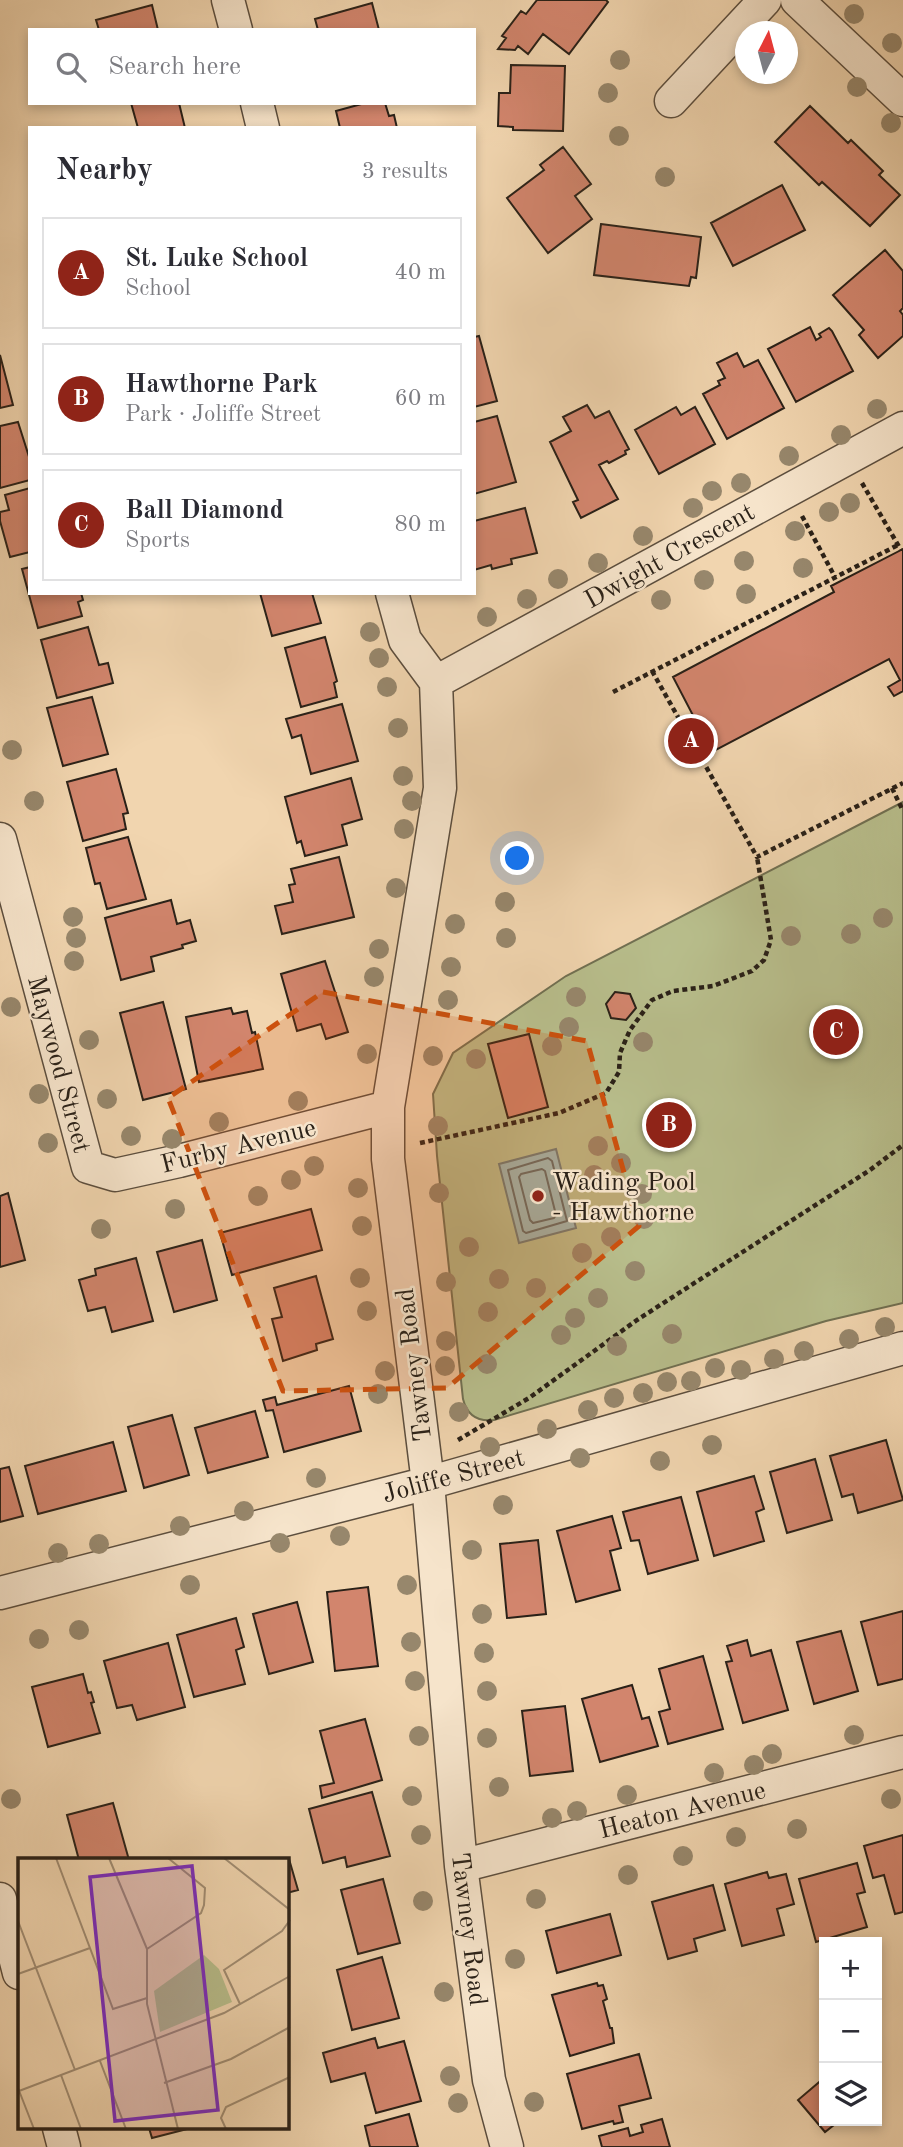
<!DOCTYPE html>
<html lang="en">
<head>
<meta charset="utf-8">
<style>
  body { margin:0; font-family:"Old Standard TT",serif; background:#f7f7f7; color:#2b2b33 }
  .controls { position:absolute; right:21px; bottom:21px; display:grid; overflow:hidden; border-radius:0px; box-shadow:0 4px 10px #0003 }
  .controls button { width:63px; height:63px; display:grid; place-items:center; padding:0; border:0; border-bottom:2px solid #e1e1e2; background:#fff; color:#2b2b33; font:35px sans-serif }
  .compass { position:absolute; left:735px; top:21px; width:63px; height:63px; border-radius:50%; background:#fff; box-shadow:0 4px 10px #0003; rotate:6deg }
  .you { position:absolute; left:518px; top:859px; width:24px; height:24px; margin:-18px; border:5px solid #fff; border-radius:50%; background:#1a73e8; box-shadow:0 0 0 10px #1a73e833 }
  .badge { display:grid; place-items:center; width:46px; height:46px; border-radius:50%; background:#8f2418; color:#fff; font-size:23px; font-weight:700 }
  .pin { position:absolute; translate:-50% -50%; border:4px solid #fff; box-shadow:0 2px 7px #0006 }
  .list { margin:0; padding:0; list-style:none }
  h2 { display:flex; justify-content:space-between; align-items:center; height:91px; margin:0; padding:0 28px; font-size:30px }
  h2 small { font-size:23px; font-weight:400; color:#7c7c81 }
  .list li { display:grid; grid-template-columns:46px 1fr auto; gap:21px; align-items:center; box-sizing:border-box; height:112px; margin:0 14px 14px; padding:0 14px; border:2px solid #e1e1e2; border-radius:0px }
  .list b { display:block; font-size:26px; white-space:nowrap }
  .list p { margin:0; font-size:23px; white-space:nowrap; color:#7c7c81 }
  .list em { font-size:23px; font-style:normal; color:#7c7c81 }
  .icon { flex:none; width:38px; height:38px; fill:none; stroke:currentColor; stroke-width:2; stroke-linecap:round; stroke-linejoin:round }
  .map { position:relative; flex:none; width:903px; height:2147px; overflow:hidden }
  .search { position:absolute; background:#fff; box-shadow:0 4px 10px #0003; left:28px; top:28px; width:448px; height:77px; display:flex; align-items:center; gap:18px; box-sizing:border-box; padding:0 24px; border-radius:0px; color:#7c7c81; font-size:26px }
  .panel { position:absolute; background:#fff; box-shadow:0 4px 10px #0003; left:28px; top:126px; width:448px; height:469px; border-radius:0px }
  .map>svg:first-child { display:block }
  .green { fill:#b8be8c; stroke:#717052; stroke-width:2 }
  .water { fill:#9cb8b1; stroke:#6e7c74; stroke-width:2 }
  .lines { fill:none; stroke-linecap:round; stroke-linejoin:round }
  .shore { stroke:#636c64; stroke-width:2 }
  .building { fill:#d2856d; stroke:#2a2118; stroke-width:2 }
  .minor-casing { stroke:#5c4e3e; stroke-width:35 }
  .path { stroke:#2a2118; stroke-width:4.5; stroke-dasharray:5 3.5; stroke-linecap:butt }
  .minor { stroke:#f6e4cb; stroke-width:32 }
  .tree { fill:#97876c }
  .marked { fill:#cc510e; fill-opacity:0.2; stroke:#cc510e; stroke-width:5; stroke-dasharray:14 9; stroke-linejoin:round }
  .poi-dot { fill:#8f2418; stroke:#f6e4cb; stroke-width:2.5 }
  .labels { text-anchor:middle; stroke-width:5; stroke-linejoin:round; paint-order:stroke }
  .street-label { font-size:26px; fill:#2a2118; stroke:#f6e4cb }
  .poi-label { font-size:26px; fill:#2a2118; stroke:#f6e4cb; text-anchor:start }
  .inset-road { fill:none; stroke:#a18d73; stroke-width:2 }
  .view { fill:#7b2cbf; fill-opacity:0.15; stroke:#7b2cbf; stroke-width:3.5 }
  .inset-edge { fill:none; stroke:#2a2118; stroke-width:3.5 }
</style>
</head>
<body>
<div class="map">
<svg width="903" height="2147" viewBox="0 0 903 2147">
  <rect width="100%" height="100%" fill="#f1d5af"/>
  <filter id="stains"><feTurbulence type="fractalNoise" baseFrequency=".00286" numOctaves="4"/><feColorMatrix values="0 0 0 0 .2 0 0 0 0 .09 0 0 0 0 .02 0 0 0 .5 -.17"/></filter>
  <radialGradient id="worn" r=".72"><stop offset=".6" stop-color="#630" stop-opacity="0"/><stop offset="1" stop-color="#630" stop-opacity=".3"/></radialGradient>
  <path class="green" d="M 903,802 L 903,1303 L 826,1321 L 494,1420 C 478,1422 467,1415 463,1399 L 437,1156 L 433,1094 L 453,1053 L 566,976 Z"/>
  <path class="water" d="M 556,1149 L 576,1228 L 519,1243 L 499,1164 Z"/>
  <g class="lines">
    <path class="shore" d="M 548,1158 L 552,1161 L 567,1221 L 526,1233 L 523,1231 L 508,1170 Z
      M 542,1169 L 545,1171 L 556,1215 L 554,1218 L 533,1223 L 530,1220 L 519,1177 L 521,1174 Z"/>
  </g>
  <path class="building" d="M 537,0 L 606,0 L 608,2 L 569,54 L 543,34 L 528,54 L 518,46 L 515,50 L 498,49 L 506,38 L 502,36 L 521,11 L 526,14 Z
    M 372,3 L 379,30 L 318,30 L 315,19 Z
    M 152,5 L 158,30 L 99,30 L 96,20 Z
    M 511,65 L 565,66 L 563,131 L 513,130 L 513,127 L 498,126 L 499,93 L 510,93 Z
    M 131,103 L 179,103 L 185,128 L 138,128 Z
    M 365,103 L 385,103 L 389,116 L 394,115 L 397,128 L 340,128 L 336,111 Z
    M 810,106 L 848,143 L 851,140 L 883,171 L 879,175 L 900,195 L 870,226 L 822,182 L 819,185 L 775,142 Z
    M 563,147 L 591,184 L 575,196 L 592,219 L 548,253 L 507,198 L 544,170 L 540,165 Z
    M 782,185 L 805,230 L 733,266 L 711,223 Z
    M 601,224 L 701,237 L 696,278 L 691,277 L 689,286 L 594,275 Z
    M 885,250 L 903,271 L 903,308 L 900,311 L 903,315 L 903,336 L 878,358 L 859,335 L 864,330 L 833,295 Z
    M 810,327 L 816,340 L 821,337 L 819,334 L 829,328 L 832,331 L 853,371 L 796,402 L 768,349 Z
    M 479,336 L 497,401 L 474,407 L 474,337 Z
    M 737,353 L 744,367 L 758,360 L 784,408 L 727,439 L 703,394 L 720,385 L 718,381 L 725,378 L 717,363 Z
    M 0,355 L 13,405 L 0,408 Z
    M 587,405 L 595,418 L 609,411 L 629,449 L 625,451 L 626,454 L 609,463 L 607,461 L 599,465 L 618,499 L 581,518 L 573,502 L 578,500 L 550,442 L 571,431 L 563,417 Z
    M 676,407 L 681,415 L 695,407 L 715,444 L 659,474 L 635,430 Z
    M 497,416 L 516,482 L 474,494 L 474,422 Z
    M 18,422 L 30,460 L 30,480 L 0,488 L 0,426 Z
    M 30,488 L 30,552 L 10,557 L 0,521 L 0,512 L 9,510 L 5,495 Z
    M 525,508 L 537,553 L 511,559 L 512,564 L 492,569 L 491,565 L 474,570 L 474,521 Z
    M 903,549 L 903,691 L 894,696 L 888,687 L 900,680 L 889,659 L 712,752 L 673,677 L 834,592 L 831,586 Z
    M 30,567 L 30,593 L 81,593 L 83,600 L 78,602 L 82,616 L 38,628 L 22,569 Z
    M 260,593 L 312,593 L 321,623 L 272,636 Z
    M 88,627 L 99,665 L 108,663 L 113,683 L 57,698 L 41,640 Z
    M 325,637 L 337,681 L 334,683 L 337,697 L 301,707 L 285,648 Z
    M 92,697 L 108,754 L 63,766 L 47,708 Z
    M 342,704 L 358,761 L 311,774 L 301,735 L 292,738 L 286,719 Z
    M 116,769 L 128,813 L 123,814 L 126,829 L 83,841 L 67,782 Z
    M 351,778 L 362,819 L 342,825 L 347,845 L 305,856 L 301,841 L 297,843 L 285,797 Z
    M 128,837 L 146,899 L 107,909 L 100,883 L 95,884 L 86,848 Z
    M 339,857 L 354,917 L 282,934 L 275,906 L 293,902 L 289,885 L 295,884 L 291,869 Z
    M 171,900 L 177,924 L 190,920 L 196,941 L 182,945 L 183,948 L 151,957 L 154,971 L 121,980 L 105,918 Z
    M 325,961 L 348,1032 L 326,1039 L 321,1024 L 297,1031 L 281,974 Z
    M 615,992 L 630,994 L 636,1008 L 626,1020 L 611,1018 L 606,1004 Z
    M 163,1002 L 186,1089 L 143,1100 L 120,1013 Z
    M 231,1008 L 233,1014 L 247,1011 L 252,1033 L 255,1032 L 263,1069 L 199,1082 L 186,1017 Z
    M 529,1034 L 548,1107 L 508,1118 L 488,1044 Z
    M 8,1193 L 25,1260 L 0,1267 L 0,1196 Z
    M 311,1209 L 322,1250 L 232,1275 L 220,1233 Z
    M 202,1240 L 217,1300 L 174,1312 L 157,1252 Z
    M 136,1258 L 153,1321 L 112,1332 L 105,1307 L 88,1311 L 79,1280 L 96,1275 L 95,1269 Z
    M 316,1276 L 333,1339 L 316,1344 L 317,1350 L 283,1361 L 272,1319 L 282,1317 L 274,1288 Z
    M 349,1386 L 361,1431 L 284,1452 L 273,1410 L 266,1411 L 263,1400 L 275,1397 L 277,1405 Z
    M 255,1411 L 268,1457 L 208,1473 L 195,1428 Z
    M 172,1415 L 189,1475 L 144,1488 L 128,1427 Z
    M 886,1440 L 903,1500 L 858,1513 L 853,1494 L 842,1497 L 830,1456 Z
    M 113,1442 L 126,1491 L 38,1514 L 25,1466 Z
    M 815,1459 L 832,1520 L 787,1533 L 770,1472 Z
    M 9,1467 L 23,1516 L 0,1522 L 0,1469 Z
    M 754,1476 L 764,1509 L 756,1512 L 764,1541 L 714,1556 L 697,1492 Z
    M 681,1497 L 698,1560 L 648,1574 L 639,1540 L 631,1541 L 623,1512 Z
    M 612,1516 L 621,1548 L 610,1551 L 620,1590 L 576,1602 L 557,1531 Z
    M 538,1540 L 546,1614 L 507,1618 L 500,1544 Z
    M 368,1587 L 378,1666 L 335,1671 L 327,1592 Z
    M 297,1602 L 313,1662 L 269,1674 L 253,1614 Z
    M 903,1611 L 903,1679 L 878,1685 L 861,1622 Z
    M 236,1618 L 244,1647 L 236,1650 L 245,1684 L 194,1697 L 177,1635 Z
    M 841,1631 L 858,1691 L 814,1704 L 797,1642 Z
    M 747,1640 L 751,1656 L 771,1650 L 788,1710 L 743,1723 L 726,1662 L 732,1661 L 727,1646 Z
    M 168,1643 L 185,1707 L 137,1720 L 132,1705 L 117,1708 L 104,1661 Z
    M 703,1656 L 723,1729 L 668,1744 L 659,1712 L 670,1709 L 659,1669 Z
    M 83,1674 L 88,1693 L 91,1692 L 94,1702 L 91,1703 L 100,1733 L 48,1747 L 32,1687 Z
    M 632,1685 L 642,1719 L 649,1717 L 658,1746 L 600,1762 L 582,1699 Z
    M 565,1706 L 573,1771 L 530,1776 L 522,1711 Z
    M 365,1719 L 382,1780 L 322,1798 L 320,1786 L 334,1783 L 320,1731 Z
    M 372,1792 L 390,1856 L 347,1867 L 345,1857 L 323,1863 L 309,1809 Z
    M 113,1803 L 129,1860 L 79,1860 L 67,1815 Z
    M 903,1835 L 903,1912 L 895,1914 L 884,1875 L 873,1878 L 864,1846 Z
    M 289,1859 L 298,1890 L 287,1893 L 287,1860 Z
    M 857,1863 L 865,1892 L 857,1894 L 867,1927 L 816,1942 L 799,1879 Z
    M 767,1872 L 769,1878 L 786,1874 L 794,1904 L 777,1909 L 784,1935 L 742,1946 L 725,1884 Z
    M 383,1879 L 400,1943 L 358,1954 L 341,1890 Z
    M 713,1885 L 725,1930 L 694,1939 L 697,1951 L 668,1959 L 652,1902 Z
    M 610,1914 L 621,1955 L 557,1973 L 546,1931 Z
    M 382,1957 L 399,2018 L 352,2030 L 337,1970 Z
    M 597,1983 L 598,1986 L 603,1985 L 607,1999 L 603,2001 L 610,2028 L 612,2028 L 614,2043 L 570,2056 L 552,1995 Z
    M 375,2038 L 378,2048 L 404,2041 L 421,2101 L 376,2113 L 365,2073 L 331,2082 L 323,2053 Z
    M 639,2054 L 651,2098 L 619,2106 L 623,2122 L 614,2124 L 613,2121 L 582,2129 L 567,2074 Z
    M 824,2078 L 824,2121 L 839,2121 L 825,2132 L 798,2100 Z
    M 409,2114 L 418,2147 L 370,2147 L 365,2126 Z
    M 662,2119 L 670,2147 L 602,2147 L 599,2136 L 628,2128 L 630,2136 L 643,2132 L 641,2125 Z
    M 149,2128 L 191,2128 L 152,2138 Z"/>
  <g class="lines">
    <defs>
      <path id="minor" d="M 228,0 L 236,30
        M 797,0 L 903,100
        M 671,101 L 765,0
        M 257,103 L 263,128
        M 392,593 L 405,640 L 436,682 L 440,788 L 388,1107 L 388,1159 L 428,1483 L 461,1866 L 489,2080 L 507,2147
        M 436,682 L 903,428
        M 0,839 L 88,1167 L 115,1175 L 179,1161 L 388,1107
        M 0,1593 L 428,1483 L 903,1348
        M 461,1866 L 903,1752
        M 0,1899 L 19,1973
        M 59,2128 L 64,2147"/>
    </defs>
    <use href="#minor" class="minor-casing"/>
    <path class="path" d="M 862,483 L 901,550
      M 802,516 L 835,577
      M 652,671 L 757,857 L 903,783
      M 613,692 L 898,545
      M 892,788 L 903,811
      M 420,1143 L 559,1113 L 606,1093 L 619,1072 L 620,1053 L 630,1030 L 652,1000 L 673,991 L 713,986 L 752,971 L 764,960 L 771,940 L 757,857
      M 458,1440 L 529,1398 L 637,1320 L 870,1170 L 903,1145"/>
    <use href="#minor" class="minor"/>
  </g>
  <g class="tree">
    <circle cx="854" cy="14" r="10"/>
    <circle cx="892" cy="43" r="10"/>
    <circle cx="620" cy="60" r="10"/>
    <circle cx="857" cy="87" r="10"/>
    <circle cx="608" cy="93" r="10"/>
    <circle cx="891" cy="123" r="10"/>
    <circle cx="619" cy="136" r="10"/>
    <circle cx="665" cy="177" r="10"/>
    <circle cx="877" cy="409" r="10"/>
    <circle cx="841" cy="435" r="10"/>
    <circle cx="789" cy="456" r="10"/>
    <circle cx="741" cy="483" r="10"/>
    <circle cx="712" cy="491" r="10"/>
    <circle cx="850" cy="503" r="10"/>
    <circle cx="693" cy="508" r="10"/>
    <circle cx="829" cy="512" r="10"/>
    <circle cx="795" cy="531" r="10"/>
    <circle cx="643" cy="536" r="10"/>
    <circle cx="744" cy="561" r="10"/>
    <circle cx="598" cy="563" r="10"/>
    <circle cx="803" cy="568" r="10"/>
    <circle cx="558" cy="579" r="10"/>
    <circle cx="704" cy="580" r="10"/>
    <circle cx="746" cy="594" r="10"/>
    <circle cx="527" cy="599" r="10"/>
    <circle cx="661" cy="600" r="10"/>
    <circle cx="487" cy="617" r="10"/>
    <circle cx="370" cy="632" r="10"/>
    <circle cx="379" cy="658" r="10"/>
    <circle cx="387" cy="687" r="10"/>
    <circle cx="398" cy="728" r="10"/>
    <circle cx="12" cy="750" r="10"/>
    <circle cx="403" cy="776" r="10"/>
    <circle cx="34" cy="801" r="10"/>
    <circle cx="412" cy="801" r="10"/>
    <circle cx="404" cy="829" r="10"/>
    <circle cx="396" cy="888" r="10"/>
    <circle cx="505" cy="902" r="10"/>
    <circle cx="73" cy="917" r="10"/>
    <circle cx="883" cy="918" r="10"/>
    <circle cx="455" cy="924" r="10"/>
    <circle cx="851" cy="934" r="10"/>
    <circle cx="791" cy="936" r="10"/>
    <circle cx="76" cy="938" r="10"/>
    <circle cx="506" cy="938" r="10"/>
    <circle cx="379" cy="949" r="10"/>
    <circle cx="74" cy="961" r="10"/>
    <circle cx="451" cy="967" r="10"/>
    <circle cx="374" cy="977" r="10"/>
    <circle cx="576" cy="997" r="10"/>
    <circle cx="448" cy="1000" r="10"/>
    <circle cx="11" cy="1007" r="10"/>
    <circle cx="569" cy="1027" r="10"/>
    <circle cx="89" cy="1040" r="10"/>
    <circle cx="643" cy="1042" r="10"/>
    <circle cx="552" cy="1046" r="10"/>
    <circle cx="367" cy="1054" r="10"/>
    <circle cx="433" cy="1056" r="10"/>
    <circle cx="476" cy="1059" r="10"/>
    <circle cx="39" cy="1094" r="10"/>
    <circle cx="107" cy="1099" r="10"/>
    <circle cx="298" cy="1101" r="10"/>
    <circle cx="219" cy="1122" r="10"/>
    <circle cx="438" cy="1126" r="10"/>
    <circle cx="131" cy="1136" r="10"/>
    <circle cx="172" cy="1139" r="10"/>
    <circle cx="48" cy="1143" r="10"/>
    <circle cx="598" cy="1146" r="10"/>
    <circle cx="621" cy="1163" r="10"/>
    <circle cx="314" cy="1166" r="10"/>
    <circle cx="594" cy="1175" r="10"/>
    <circle cx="291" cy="1180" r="10"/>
    <circle cx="358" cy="1188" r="10"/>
    <circle cx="439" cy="1193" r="10"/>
    <circle cx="642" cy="1194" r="10"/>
    <circle cx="258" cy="1196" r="10"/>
    <circle cx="175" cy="1209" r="10"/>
    <circle cx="644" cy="1219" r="10"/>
    <circle cx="362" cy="1226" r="10"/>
    <circle cx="101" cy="1229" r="10"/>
    <circle cx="611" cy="1237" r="10"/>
    <circle cx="469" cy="1247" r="10"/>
    <circle cx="582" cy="1253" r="10"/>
    <circle cx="635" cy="1271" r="10"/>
    <circle cx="360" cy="1278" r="10"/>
    <circle cx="499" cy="1279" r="10"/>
    <circle cx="446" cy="1282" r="10"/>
    <circle cx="536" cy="1288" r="10"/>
    <circle cx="598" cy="1298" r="10"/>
    <circle cx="367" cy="1311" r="10"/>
    <circle cx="488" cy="1312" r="10"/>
    <circle cx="575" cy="1318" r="10"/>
    <circle cx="885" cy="1327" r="10"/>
    <circle cx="672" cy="1334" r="10"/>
    <circle cx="561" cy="1335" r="10"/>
    <circle cx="849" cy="1339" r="10"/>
    <circle cx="446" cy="1341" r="10"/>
    <circle cx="617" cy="1346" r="10"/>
    <circle cx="804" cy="1351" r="10"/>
    <circle cx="774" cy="1359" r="10"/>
    <circle cx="487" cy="1364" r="10"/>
    <circle cx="445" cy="1366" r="10"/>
    <circle cx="715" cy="1368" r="10"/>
    <circle cx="741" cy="1370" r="10"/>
    <circle cx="385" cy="1371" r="10"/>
    <circle cx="691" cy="1381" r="10"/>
    <circle cx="667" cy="1382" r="10"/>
    <circle cx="643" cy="1393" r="10"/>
    <circle cx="378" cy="1394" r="10"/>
    <circle cx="614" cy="1398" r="10"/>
    <circle cx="588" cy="1410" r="10"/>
    <circle cx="459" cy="1412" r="10"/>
    <circle cx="547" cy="1429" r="10"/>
    <circle cx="712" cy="1445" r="10"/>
    <circle cx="490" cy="1447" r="10"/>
    <circle cx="580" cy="1458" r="10"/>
    <circle cx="660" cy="1461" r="10"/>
    <circle cx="316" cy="1478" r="10"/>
    <circle cx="503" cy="1505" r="10"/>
    <circle cx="244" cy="1511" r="10"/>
    <circle cx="180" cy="1526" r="10"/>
    <circle cx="340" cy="1536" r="10"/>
    <circle cx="280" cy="1543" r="10"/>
    <circle cx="99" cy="1544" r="10"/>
    <circle cx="472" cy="1550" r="10"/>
    <circle cx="58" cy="1553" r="10"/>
    <circle cx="190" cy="1585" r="10"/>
    <circle cx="407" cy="1585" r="10"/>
    <circle cx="482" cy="1614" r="10"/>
    <circle cx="79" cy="1630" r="10"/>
    <circle cx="39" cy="1639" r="10"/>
    <circle cx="411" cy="1642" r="10"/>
    <circle cx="484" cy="1653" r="10"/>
    <circle cx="415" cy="1681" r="10"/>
    <circle cx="487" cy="1691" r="10"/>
    <circle cx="854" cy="1735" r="10"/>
    <circle cx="419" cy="1736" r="10"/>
    <circle cx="487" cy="1738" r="10"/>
    <circle cx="772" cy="1754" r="10"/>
    <circle cx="754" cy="1765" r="10"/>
    <circle cx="714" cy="1773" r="10"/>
    <circle cx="499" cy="1787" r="10"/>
    <circle cx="627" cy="1795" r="10"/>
    <circle cx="412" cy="1796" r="10"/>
    <circle cx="11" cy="1799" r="10"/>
    <circle cx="891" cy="1799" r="10"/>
    <circle cx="577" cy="1811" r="10"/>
    <circle cx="552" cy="1818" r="10"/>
    <circle cx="797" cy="1829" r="10"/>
    <circle cx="421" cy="1835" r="10"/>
    <circle cx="736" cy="1837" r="10"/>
    <circle cx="683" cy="1856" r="10"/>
    <circle cx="628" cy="1875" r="10"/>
    <circle cx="536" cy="1899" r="10"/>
    <circle cx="423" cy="1901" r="10"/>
    <circle cx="515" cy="1959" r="10"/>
    <circle cx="444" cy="1992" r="10"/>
    <circle cx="450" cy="2076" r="10"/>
    <circle cx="534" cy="2102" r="10"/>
    <circle cx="458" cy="2103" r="10"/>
  </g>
  <path class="marked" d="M 323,992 L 587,1041 L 639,1226 L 447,1388 L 283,1391 L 168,1098 Z"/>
  <circle class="poi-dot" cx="538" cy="1196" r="7"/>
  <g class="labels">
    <g class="street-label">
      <text transform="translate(669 555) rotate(-29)" y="9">Dwight Crescent</text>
      <text transform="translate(60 1064) rotate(75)" y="9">Maywood Street</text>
      <text transform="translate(238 1145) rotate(-14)" y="9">Furby Avenue</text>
      <text transform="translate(413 1365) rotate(-97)" y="9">Tawney Road</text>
      <text transform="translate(453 1475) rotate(-15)" y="9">Joliffe Street</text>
      <text transform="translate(682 1809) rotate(-14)" y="9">Heaton Avenue</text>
      <text transform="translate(470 1929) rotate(83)" y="9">Tawney Road</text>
    </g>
    <g class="poi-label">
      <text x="552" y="1190">Wading Pool<tspan x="552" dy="30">- Hawthorne</tspan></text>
    </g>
  </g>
  <g transform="translate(18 1858)">
    <rect width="271" height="271" fill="#f1d5af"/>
    <path d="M 186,97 L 201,111 L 214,144 L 142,174 L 136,133 Z" fill="#b8be8c"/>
    <path class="inset-road" d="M 38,0 L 95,151 L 129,140M 91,0 L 129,91 L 129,146 L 160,271M 206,0 L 272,52M 0,63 L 57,212M 129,91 L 183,55 L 186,47 L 187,30 L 150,0M 0,116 L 72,90M 222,146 L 206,112 L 264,73 L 272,62M 82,203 L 108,271M 43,217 L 63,271M 146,225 L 213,201 L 272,169M 0,230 L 16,271M 1,233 L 206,155 L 272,118M 208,271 L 203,260 L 208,249 L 272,219"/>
    <path class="view" d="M 174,8 L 200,252 L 97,263 L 72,19 Z"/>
    <rect width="271" height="271" class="inset-edge"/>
  </g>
  <rect width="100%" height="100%" filter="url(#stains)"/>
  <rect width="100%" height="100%" fill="url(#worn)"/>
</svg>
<div class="controls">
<button>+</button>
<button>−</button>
<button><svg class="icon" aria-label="layers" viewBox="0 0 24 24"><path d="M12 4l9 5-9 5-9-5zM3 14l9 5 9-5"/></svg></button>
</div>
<svg class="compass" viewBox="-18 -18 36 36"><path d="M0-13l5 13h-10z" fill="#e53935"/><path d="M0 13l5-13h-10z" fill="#7c7c81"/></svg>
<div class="you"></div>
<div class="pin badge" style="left:691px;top:741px">A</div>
<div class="pin badge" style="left:669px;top:1125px">B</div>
<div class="pin badge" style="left:836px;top:1032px">C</div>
<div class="search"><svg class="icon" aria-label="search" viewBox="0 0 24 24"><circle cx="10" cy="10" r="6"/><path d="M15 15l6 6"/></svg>Search here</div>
<section class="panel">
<h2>Nearby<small>3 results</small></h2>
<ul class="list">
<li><span class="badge">A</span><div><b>St. Luke School</b><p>School</p></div><em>40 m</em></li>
<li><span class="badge">B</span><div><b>Hawthorne Park</b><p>Park · Joliffe Street</p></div><em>60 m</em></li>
<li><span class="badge">C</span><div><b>Ball Diamond</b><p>Sports</p></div><em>80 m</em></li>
</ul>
</section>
</div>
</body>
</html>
